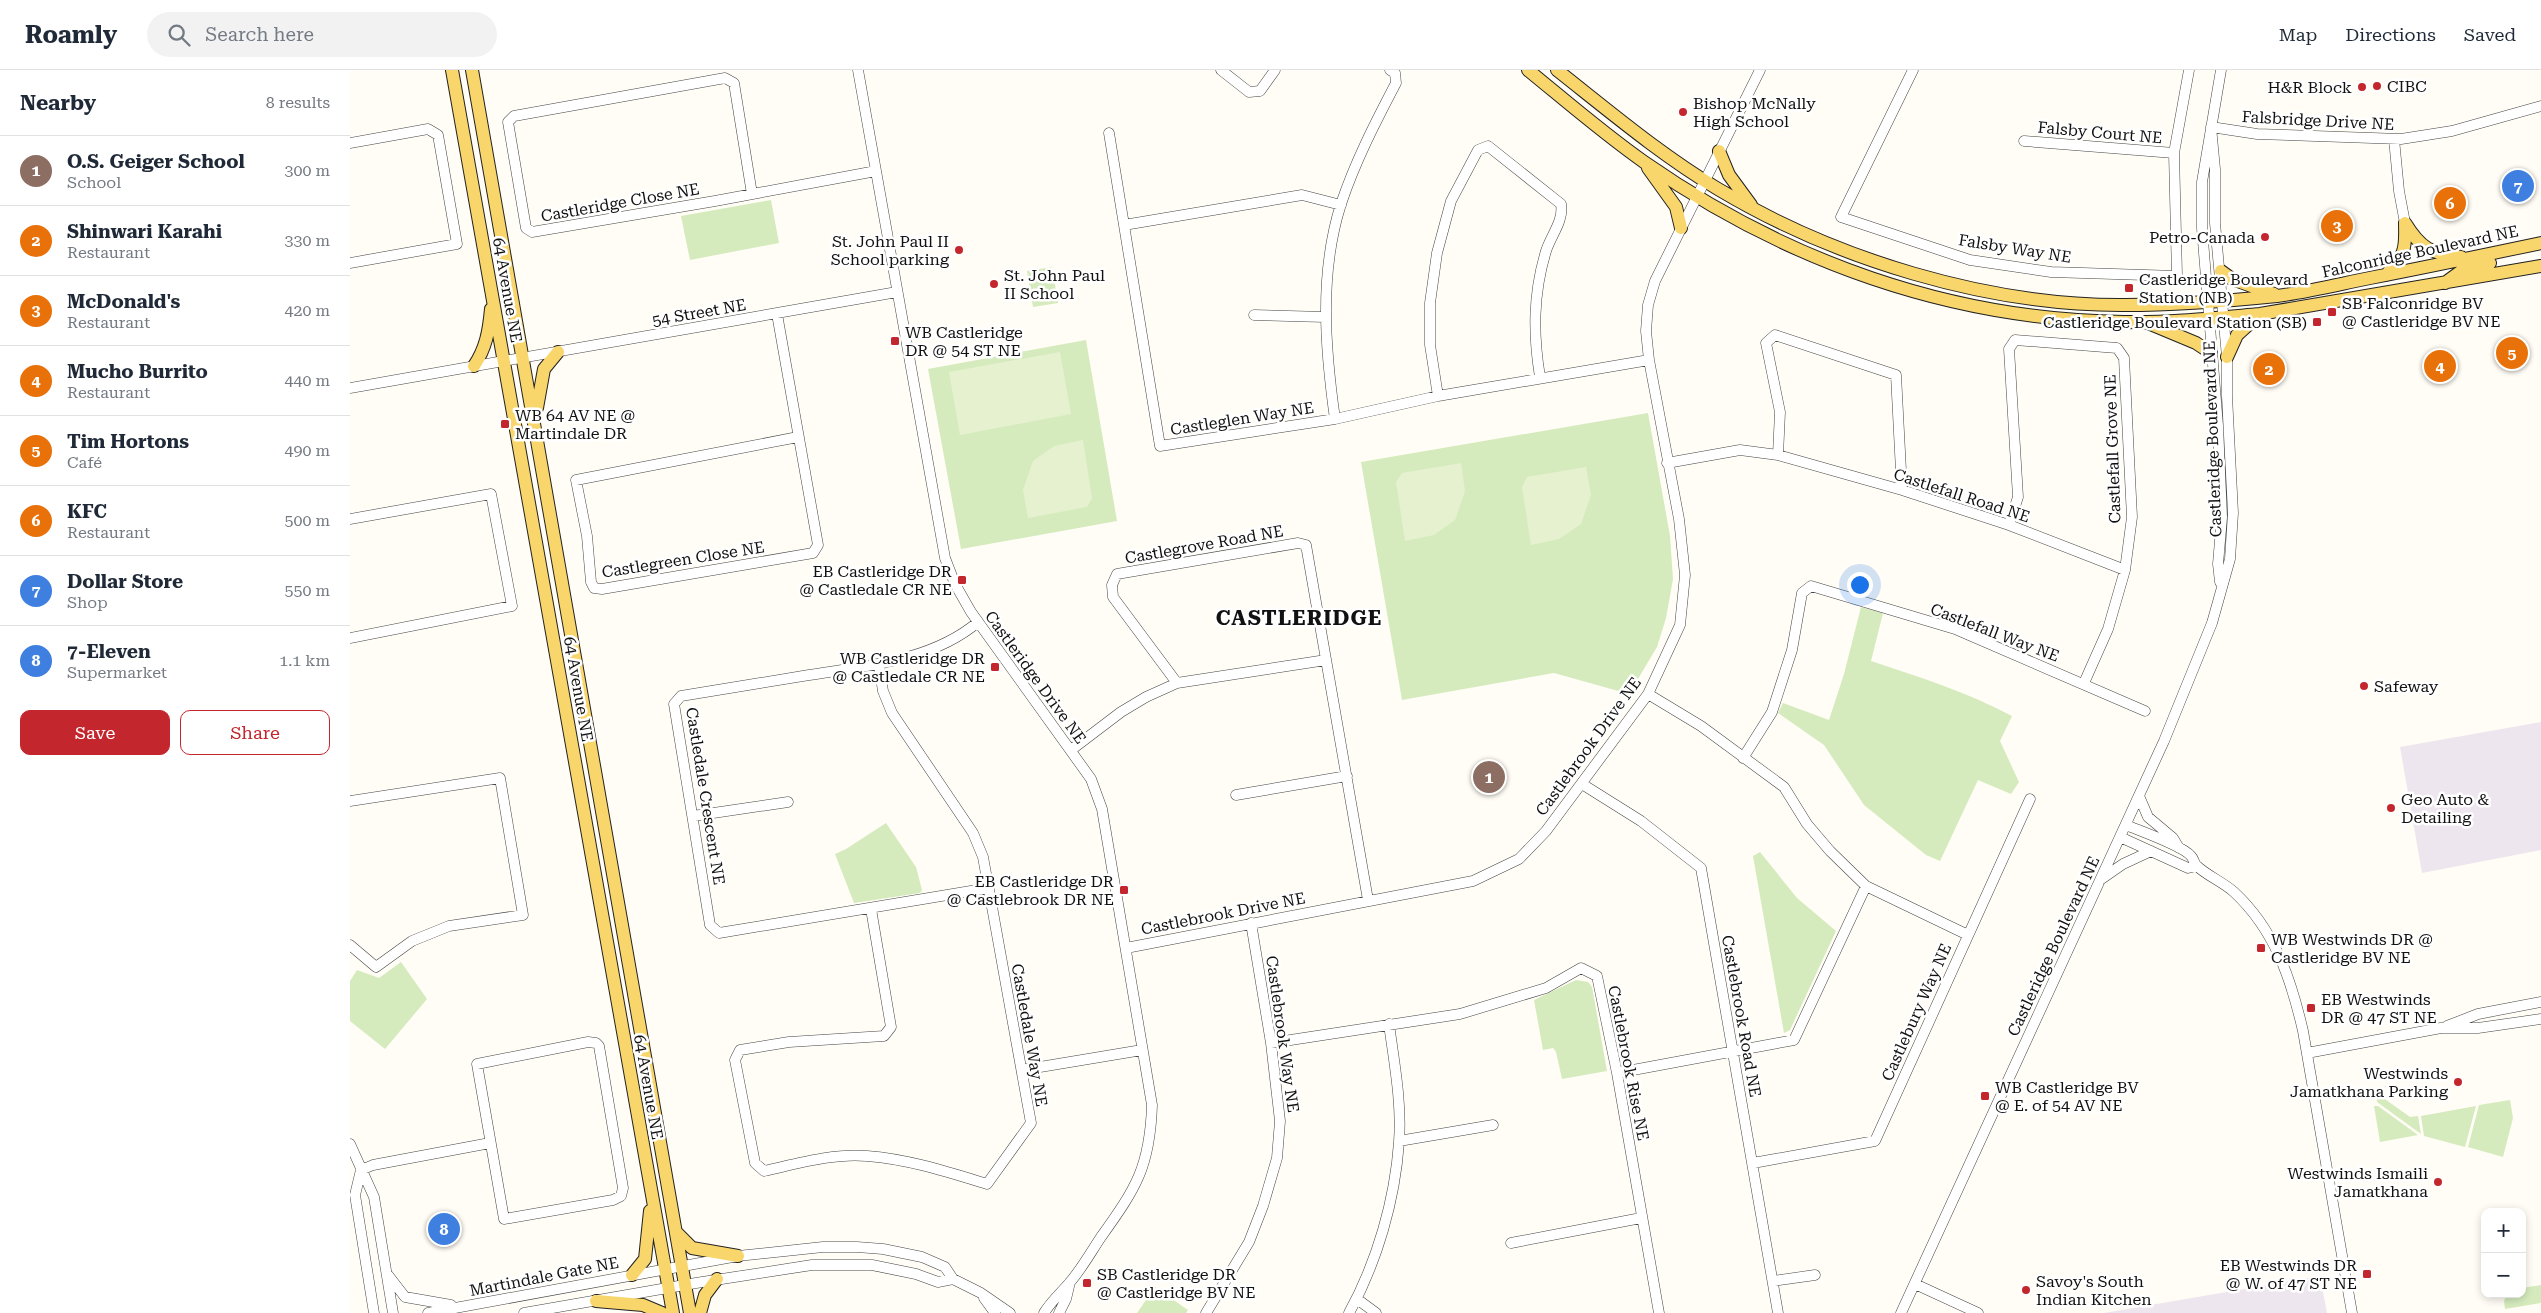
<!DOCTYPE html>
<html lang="en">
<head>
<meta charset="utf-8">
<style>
  body { margin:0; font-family:"Roboto Serif",serif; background:#f2f2f3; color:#1f2937 }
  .controls { position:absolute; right:15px; bottom:15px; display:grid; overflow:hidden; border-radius:10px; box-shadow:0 2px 8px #0003 }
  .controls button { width:45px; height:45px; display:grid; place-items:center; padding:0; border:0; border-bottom:1px solid #e0e1e3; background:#fff; color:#1f2937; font:25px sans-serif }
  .you { position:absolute; left:1509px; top:514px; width:18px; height:18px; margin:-12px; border:4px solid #fff; border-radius:50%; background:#1a73e8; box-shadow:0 0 0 8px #1a73e833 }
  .badge { display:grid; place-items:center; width:32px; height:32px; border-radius:50%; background:#c4262e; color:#fff; font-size:16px; font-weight:700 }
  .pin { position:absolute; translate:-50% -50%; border:2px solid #fff; box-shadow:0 1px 5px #0006 }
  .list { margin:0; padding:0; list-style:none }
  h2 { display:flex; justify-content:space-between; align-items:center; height:65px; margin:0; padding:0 20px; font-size:21px }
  h2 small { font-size:16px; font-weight:400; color:#747a83 }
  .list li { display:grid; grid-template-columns:32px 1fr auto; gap:15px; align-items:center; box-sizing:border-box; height:70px; padding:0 20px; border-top:1px solid #e0e1e3 }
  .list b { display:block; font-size:19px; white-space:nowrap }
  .list p { margin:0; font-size:16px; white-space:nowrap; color:#747a83 }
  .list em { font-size:16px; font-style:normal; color:#747a83 }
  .actions { display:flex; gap:10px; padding:15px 20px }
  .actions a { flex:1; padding:11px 0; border:1px solid #c4262e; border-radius:10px; text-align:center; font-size:18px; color:#c4262e }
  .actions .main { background:#c4262e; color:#fff }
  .icon { flex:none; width:28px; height:28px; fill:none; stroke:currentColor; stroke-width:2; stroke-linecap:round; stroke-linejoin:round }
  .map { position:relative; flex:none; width:2191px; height:1243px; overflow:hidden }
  header { display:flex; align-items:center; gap:30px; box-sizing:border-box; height:70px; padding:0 25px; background:#fff; border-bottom:1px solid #e0e1e3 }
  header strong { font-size:24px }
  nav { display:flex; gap:28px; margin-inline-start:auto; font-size:18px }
  .search { width:350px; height:45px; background:#f2f2f3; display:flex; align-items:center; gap:12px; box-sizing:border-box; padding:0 18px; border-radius:28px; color:#747a83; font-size:19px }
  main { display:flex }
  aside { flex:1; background:#fff }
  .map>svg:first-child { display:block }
  .industrial { fill:#eee6ef }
  .green { fill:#d5ebbd }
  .pitch { fill:#e6f2cf }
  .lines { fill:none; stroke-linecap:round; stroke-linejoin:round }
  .minor-casing { stroke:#444; stroke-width:11 }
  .major-casing { stroke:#222; stroke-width:14 }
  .minor { stroke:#fff; stroke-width:10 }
  .major { stroke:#f9d66b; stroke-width:12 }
  .poi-dot { fill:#c4262e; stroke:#fff; stroke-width:2 }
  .labels { text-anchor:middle; stroke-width:5; stroke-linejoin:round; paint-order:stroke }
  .poi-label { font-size:16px; fill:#111; stroke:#fff; text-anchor:start }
  .street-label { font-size:16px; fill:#111; stroke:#fff }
  .district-label { font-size:21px; font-weight:bold; letter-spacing:1px; fill:#111; stroke:#fff }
</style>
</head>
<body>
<header>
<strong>Roamly</strong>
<div class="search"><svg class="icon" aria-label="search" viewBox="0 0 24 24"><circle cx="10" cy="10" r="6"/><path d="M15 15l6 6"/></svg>Search here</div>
<nav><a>Map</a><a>Directions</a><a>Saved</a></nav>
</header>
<main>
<aside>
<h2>Nearby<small>8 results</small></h2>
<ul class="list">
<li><span class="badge" style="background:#8d6e63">1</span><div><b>O.S. Geiger School</b><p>School</p></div><em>300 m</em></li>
<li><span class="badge" style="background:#e8710a">2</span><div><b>Shinwari Karahi</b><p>Restaurant</p></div><em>330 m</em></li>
<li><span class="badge" style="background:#e8710a">3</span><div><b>McDonald's</b><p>Restaurant</p></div><em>420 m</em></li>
<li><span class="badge" style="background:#e8710a">4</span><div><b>Mucho Burrito</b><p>Restaurant</p></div><em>440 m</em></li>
<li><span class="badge" style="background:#e8710a">5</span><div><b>Tim Hortons</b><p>Café</p></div><em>490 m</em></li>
<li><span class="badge" style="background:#e8710a">6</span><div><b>KFC</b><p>Restaurant</p></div><em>500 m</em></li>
<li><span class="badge" style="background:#3f7fe0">7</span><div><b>Dollar Store</b><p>Shop</p></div><em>550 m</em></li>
<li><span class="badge" style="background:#3f7fe0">8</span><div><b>7-Eleven</b><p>Supermarket</p></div><em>1.1 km</em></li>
</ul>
<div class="actions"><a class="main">Save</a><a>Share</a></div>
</aside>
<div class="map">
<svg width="2191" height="1243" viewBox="0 0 2191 1243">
  <rect width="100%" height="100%" fill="#fffdf5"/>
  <path class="industrial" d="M 2191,652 L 2191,780 L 2072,803 L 2050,677 Z
    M 1970,1206 L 1977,1243 L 1754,1243 Z"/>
  <path class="green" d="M 421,130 L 429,173 L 340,190 L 331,146 Z
    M 702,197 L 708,233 L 683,237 L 677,201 Z
    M 736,270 L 767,451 L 611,479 L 578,299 Z
    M 1298,343 L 1320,466 L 1323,509 L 1316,548 L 1307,577 L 1279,624 L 1204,603 L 1052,630 L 1011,392 Z
    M 1511,537 L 1533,543 L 1521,591 C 1569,607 1617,622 1662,646 L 1650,671 L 1669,712 L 1661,724 L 1628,710 L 1590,791 L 1576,785 L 1514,735 L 1474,675 L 1428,643 L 1433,633 L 1479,650 L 1494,604 Z
    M 536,753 L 566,797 L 572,820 L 570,823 L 504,833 L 485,784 L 496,779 Z
    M 1410,782 L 1447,828 L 1486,861 L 1440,960 L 1434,963 L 1403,786 Z
    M 51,892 L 77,929 L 35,979 L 0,951 L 0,911 L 7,900 L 29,908 Z
    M 1226,910 L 1238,912 L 1242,917 L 1257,1001 L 1212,1009 L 1206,982 L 1203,978 L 1193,980 L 1184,930 Z
    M 2027,1027 L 2032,1027 L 2060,1047 L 2068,1046 L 2071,1064 L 2027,1032 Z
    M 2160,1030 L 2163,1048 L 2153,1087 L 2118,1077 L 2129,1035 Z
    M 2024,1036 L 2028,1036 L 2068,1065 L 2030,1072 Z
    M 2126,1036 L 2115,1077 L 2074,1066 L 2071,1046 Z
    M 2191,1215 L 2191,1233 L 2155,1239 L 2154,1231 L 2157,1224 L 2172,1224 L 2172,1218 Z
    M 805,1217 L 838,1240 L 836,1243 L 787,1243 Z"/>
  <path class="pitch" d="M 710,282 L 721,344 L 610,365 L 599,302 Z
    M 733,370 L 742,428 L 737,437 L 678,448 L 673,420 L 683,391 L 704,376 Z
    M 1111,393 L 1115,421 L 1105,450 L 1084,465 L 1055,471 L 1046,412 L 1052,403 Z
    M 1236,397 L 1241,425 L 1231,454 L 1209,469 L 1181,475 L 1172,417 L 1177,407 Z"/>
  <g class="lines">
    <defs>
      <path id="minor" d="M 508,0 L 595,488 L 605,514 L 621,542 L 741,709 L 752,739 L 802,1035 C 800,1097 786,1118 751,1167 C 741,1182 732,1198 721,1211 C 712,1222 702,1230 694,1243
        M 871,0 L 899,22 L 910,21 L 925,0
        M 1563,0 L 1491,147 L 1620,190 L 1701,202 L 1827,206 L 1824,83 L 1839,0
        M 1861,57 L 1907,64 L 2051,69 L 2102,61 L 2191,36
        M 759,63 L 810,376 L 985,349 L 1088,326 L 1299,290
        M 2044,69 L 2049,121 L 2055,153
        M 1674,71 L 1824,83
        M 0,73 L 78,59 L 88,65 L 107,174 L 0,193
        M 402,124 L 384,13 L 375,8 L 164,46 L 158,52 L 176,158 L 182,162 L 365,131 L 526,101
        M 774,155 L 952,125 L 991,135
        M 427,244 L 468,475 L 463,483 L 252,519 L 244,518 L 241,512 L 237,466 L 226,410 L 448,367
        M 904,245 L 975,247
        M 0,318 L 547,222
        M 1088,326 L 1080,275 L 1080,233 L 1087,183 L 1101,131 L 1128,80 L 1138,76 L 1211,134 C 1214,151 1201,165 1196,181 C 1183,224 1183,264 1190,307
        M 985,349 C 975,278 969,203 991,134 C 1005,92 1025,53 1046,13 L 1045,3 L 1040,0
        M 1428,385 L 1430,342 L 1416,273 L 1425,265 L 1546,305 L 1552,420
        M 1317,393 L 1390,380 L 1428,385 L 1552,420 L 1659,455 L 1775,500 L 1758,559 L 1734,613
        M 0,449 L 141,424 L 162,536 L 0,568
        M 1659,455 L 1668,427 L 1659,279 L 1665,270 L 1767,278 L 1774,288 L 1782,447 L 1775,500
        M 1870,512 L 1868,494 L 1872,447 L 1868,356 L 1852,158 L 1852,112 L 1871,0
        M 628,552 C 582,591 516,596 459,605 C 416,612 373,619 331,626 L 324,634 L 360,855 L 369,863 L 639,818
        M 827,613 L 763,527 L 762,515 L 767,504 L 948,473 L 956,475 L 1018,830
        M 1298,624 L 1351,656 L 1434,717 L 1457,754 L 1480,781 L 1516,816 L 1618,865
        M 721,680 L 771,642 L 796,627 L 827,613 L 976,590
        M 1393,688 L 1422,642 L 1442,580 L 1452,523 L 1461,516 L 1605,559 L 1795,641
        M 1232,714 L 1291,751 L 1351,798 L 1428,1243
        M 886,725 L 997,706
        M 1789,726 L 1798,747 L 1823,768 L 1829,778
        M 0,731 L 150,708 L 173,845 L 99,856 L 62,871 L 26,897 L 0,875
        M 343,746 L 438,732
        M 1776,755 C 1790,761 1833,776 1841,786 C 1844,789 1844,794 1847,796 C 1856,805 1873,812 1884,822 C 1925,860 1941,909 1953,961 L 2002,1243
        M 1770,767 L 1838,798 L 1846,796
        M 1750,810 L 1773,794 L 1801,781
        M 521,839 L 541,957 L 534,966 L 439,972 L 390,980 L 385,990 L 405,1093 L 414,1101 C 446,1094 483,1083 517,1086 C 558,1089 598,1102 637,1114 L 681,1053 L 633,787 L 623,763 L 542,643 L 533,621 L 529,595
        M 776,878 L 1123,811 L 1169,789 L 1196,761 L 1298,624 L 1330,555 L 1335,505 L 1329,449 L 1299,290 L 1296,261 L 1298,235 L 1305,211 L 1410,0
        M 2097,956 L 2128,944 L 2191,932
        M 238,972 L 246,973 L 249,976 L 273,1118 L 271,1126 L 263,1130 L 154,1149 L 127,994 Z
        M 921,973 L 1110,944 L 1196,918 L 1231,898 L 1247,906 L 1267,1003 L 1309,1243
        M 1957,983 L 2091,958 L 2128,958 L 2191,949
        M 672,1000 L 792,980
        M 1267,1003 L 1444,970 L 1516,816
        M 1049,1071 L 1143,1055
        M 0,1074 L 24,1127 L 43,1243
        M 1403,1093 L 1525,1071 L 1680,729
        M 11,1100 L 5,1125 L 24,1243
        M 11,1100 L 23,1095 L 140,1073
        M 1161,1173 L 1291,1148
        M 38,1205 L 55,1227 L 101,1235
        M 1423,1211 L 1465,1205
        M 1565,1214 L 1628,1243
        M 634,1228 L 645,1243
        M 1007,1229 L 1026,1243
        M 78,1243 L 388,1186 L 473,1177 L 507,1177 L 533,1179 L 572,1187 L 595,1197 L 603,1209 L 631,1223 L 660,1243
        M 174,1243 L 346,1213 L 462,1195 L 522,1195 L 566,1204 L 588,1212 L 603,1209
        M 709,1243 L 716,1229 L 720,1212
        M 856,1243 L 899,1172 L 913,1136 L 927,1088 L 930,1051 L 921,973 L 901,853
        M 999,1243 C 1027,1192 1045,1130 1049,1072 C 1052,1033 1044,992 1039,954
        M 1551,1243 L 1814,671 L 1862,553 L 1880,489 L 1883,443 L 1877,326 L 1877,287 L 1865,153 L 1865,99 L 1861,57"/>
      <path id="major" d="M 102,0 L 323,1243
        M 122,0 L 340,1243
        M 1178,0 C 1216,31 1254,64 1294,92 C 1436,191 1600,250 1774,252 C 1819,253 1865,248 1910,244 L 2191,196
        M 1207,0 C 1259,41 1311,85 1368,119 C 1485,189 1637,236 1775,235 C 1825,235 1877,231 1927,226 C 1958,222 1990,214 2020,208 C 2077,197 2134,185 2191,173
        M 1369,81 L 1379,105 L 1401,135
        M 1298,98 L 1326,137 L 1331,158
        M 2055,153 C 2071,179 2080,183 2111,187
        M 1871,201 L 1882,209 L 1924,224
        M 2036,205 C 2054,185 2056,182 2055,155
        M 2095,213 L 2114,199 L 2140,193
        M 1798,253 L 1846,273 L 1861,283
        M 1877,287 L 1887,265 L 1910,244
        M 124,296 C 136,278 139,261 141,239
        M 187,338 L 194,299 L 208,282
        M 327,1163 L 342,1178 L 388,1186
        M 282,1205 L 295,1189 L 300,1141
        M 246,1231 L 293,1235 L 312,1243
        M 350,1243 L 355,1225 L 367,1209"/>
    </defs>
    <use href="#minor" class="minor-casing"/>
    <use href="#major" class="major-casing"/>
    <use href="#minor" class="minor"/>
    <use href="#major" class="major"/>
  </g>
  <g class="poi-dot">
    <circle cx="2027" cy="16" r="5"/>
    <circle cx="2012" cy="17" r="5"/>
    <circle cx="1333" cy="42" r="5"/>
    <circle cx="1915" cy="167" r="5"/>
    <circle cx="609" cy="180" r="5"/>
    <circle cx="644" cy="214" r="5"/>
    <rect x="1774" y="213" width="10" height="10" rx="2.5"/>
    <rect x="1977" y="237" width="10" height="10" rx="2.5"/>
    <rect x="1962" y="247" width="10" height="10" rx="2.5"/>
    <rect x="540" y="266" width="10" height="10" rx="2.5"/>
    <rect x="150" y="349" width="10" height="10" rx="2.5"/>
    <rect x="607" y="505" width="10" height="10" rx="2.5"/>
    <rect x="640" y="592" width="10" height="10" rx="2.5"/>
    <circle cx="2014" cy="616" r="5"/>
    <circle cx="2041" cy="738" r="5"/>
    <rect x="769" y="815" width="10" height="10" rx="2.5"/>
    <rect x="1906" y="873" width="10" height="10" rx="2.5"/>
    <rect x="1956" y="933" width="10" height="10" rx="2.5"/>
    <circle cx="2108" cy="1012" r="5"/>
    <rect x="1630" y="1021" width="10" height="10" rx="2.5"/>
    <circle cx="2088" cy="1112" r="5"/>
    <rect x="2012" y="1199" width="10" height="10" rx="2.5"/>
    <rect x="732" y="1208" width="10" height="10" rx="2.5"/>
    <circle cx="1676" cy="1220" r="5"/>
  </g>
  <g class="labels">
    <g class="poi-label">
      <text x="2037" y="22">CIBC</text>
      <text x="2002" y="23" text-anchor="end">H&amp;R Block</text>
      <text x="1343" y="39">Bishop McNally<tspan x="1343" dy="18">High School</tspan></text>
      <text x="1905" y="173" text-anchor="end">Petro-Canada</text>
      <text x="599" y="177" text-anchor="end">St. John Paul II<tspan x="599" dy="18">School parking</tspan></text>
      <text x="654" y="211">St. John Paul<tspan x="654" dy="18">II School</tspan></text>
      <text x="1789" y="215">Castleridge Boulevard<tspan x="1789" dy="18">Station (NB)</tspan></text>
      <text x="1992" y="239">SB Falconridge BV<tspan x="1992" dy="18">@ Castleridge BV NE</tspan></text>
      <text x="1957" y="258" text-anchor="end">Castleridge Boulevard Station (SB)</text>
      <text x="555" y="268">WB Castleridge<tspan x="555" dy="18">DR @ 54 ST NE</tspan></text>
      <text x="165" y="351">WB 64 AV NE @<tspan x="165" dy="18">Martindale DR</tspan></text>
      <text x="602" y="507" text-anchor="end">EB Castleridge DR<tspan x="602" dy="18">@ Castledale CR NE</tspan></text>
      <text x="635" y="594" text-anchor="end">WB Castleridge DR<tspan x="635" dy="18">@ Castledale CR NE</tspan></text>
      <text x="2024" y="622">Safeway</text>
      <text x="2051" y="735">Geo Auto &amp;<tspan x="2051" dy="18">Detailing</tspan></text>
      <text x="764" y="817" text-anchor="end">EB Castleridge DR<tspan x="764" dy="18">@ Castlebrook DR NE</tspan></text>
      <text x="1921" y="875">WB Westwinds DR @<tspan x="1921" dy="18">Castleridge BV NE</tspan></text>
      <text x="1971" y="935">EB Westwinds<tspan x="1971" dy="18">DR @ 47 ST NE</tspan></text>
      <text x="2098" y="1009" text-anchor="end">Westwinds<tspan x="2098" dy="18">Jamatkhana Parking</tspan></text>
      <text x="1645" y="1023">WB Castleridge BV<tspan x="1645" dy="18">@ E. of 54 AV NE</tspan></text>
      <text x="2078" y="1109" text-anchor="end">Westwinds Ismaili<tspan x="2078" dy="18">Jamatkhana</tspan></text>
      <text x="2007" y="1201" text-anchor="end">EB Westwinds DR<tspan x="2007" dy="18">@ W. of 47 ST NE</tspan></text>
      <text x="747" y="1210">SB Castleridge DR<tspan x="747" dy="18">@ Castleridge BV NE</tspan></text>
      <text x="1686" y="1217">Savoy's South<tspan x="1686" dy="18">Indian Kitchen</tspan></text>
    </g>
    <g class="street-label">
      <text transform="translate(1968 50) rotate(3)" y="6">Falsbridge Drive NE</text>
      <text transform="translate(1750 62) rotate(5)" y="6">Falsby Court NE</text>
      <text transform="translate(270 132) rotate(-10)" y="6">Castleridge Close NE</text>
      <text transform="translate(1665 178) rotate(9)" y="6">Falsby Way NE</text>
      <text transform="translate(2070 181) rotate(-12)" y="6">Falconridge Boulevard NE</text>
      <text transform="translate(158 220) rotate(80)" y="6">64 Avenue NE</text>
      <text transform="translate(349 242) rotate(-10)" y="6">54 Street NE</text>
      <text transform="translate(892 348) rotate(-9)" y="6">Castleglen Way NE</text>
      <text transform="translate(1862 369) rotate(-92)" y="6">Castleridge Boulevard NE</text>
      <text transform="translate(1762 379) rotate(-92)" y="6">Castlefall Grove NE</text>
      <text transform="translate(1612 425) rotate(18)" y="6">Castlefall Road NE</text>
      <text transform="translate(854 474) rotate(-10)" y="6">Castlegrove Road NE</text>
      <text transform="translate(333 489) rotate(-9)" y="6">Castlegreen Close NE</text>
      <text transform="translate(1645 562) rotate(21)" y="6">Castlefall Way NE</text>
      <text transform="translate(686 607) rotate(54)" y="6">Castleridge Drive NE</text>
      <text transform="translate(229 619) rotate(80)" y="6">64 Avenue NE</text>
      <text transform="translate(1238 676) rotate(-54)" y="6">Castlebrook Drive NE</text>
      <text transform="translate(356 726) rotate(81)" y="6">Castledale Crescent NE</text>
      <text transform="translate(873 843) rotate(-11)" y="6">Castlebrook Drive NE</text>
      <text transform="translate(1703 876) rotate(-65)" y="6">Castleridge Boulevard NE</text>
      <text transform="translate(1566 942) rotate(-66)" y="6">Castlebury Way NE</text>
      <text transform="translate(1392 946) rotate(80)" y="6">Castlebrook Road NE</text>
      <text transform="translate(933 964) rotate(82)" y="6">Castlebrook Way NE</text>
      <text transform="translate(680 965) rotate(80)" y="6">Castledale Way NE</text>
      <text transform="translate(1279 993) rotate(79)" y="6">Castlebrook Rise NE</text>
      <text transform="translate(299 1017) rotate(80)" y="6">64 Avenue NE</text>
      <text transform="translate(194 1206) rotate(-11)" y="6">Martindale Gate NE</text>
    </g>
    <g class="district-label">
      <text x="949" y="555">CASTLERIDGE</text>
    </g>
  </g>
</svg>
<div class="controls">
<button>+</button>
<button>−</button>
</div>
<div class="you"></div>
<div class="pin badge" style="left:1139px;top:707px;background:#8d6e63">1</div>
<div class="pin badge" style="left:1919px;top:299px;background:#e8710a">2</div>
<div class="pin badge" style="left:1987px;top:156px;background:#e8710a">3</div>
<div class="pin badge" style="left:2090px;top:296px;background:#e8710a">4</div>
<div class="pin badge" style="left:2162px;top:283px;background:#e8710a">5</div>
<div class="pin badge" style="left:2100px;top:133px;background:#e8710a">6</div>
<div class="pin badge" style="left:2168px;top:116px;background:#3f7fe0">7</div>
<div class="pin badge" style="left:94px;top:1159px;background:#3f7fe0">8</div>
</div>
</main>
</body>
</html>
